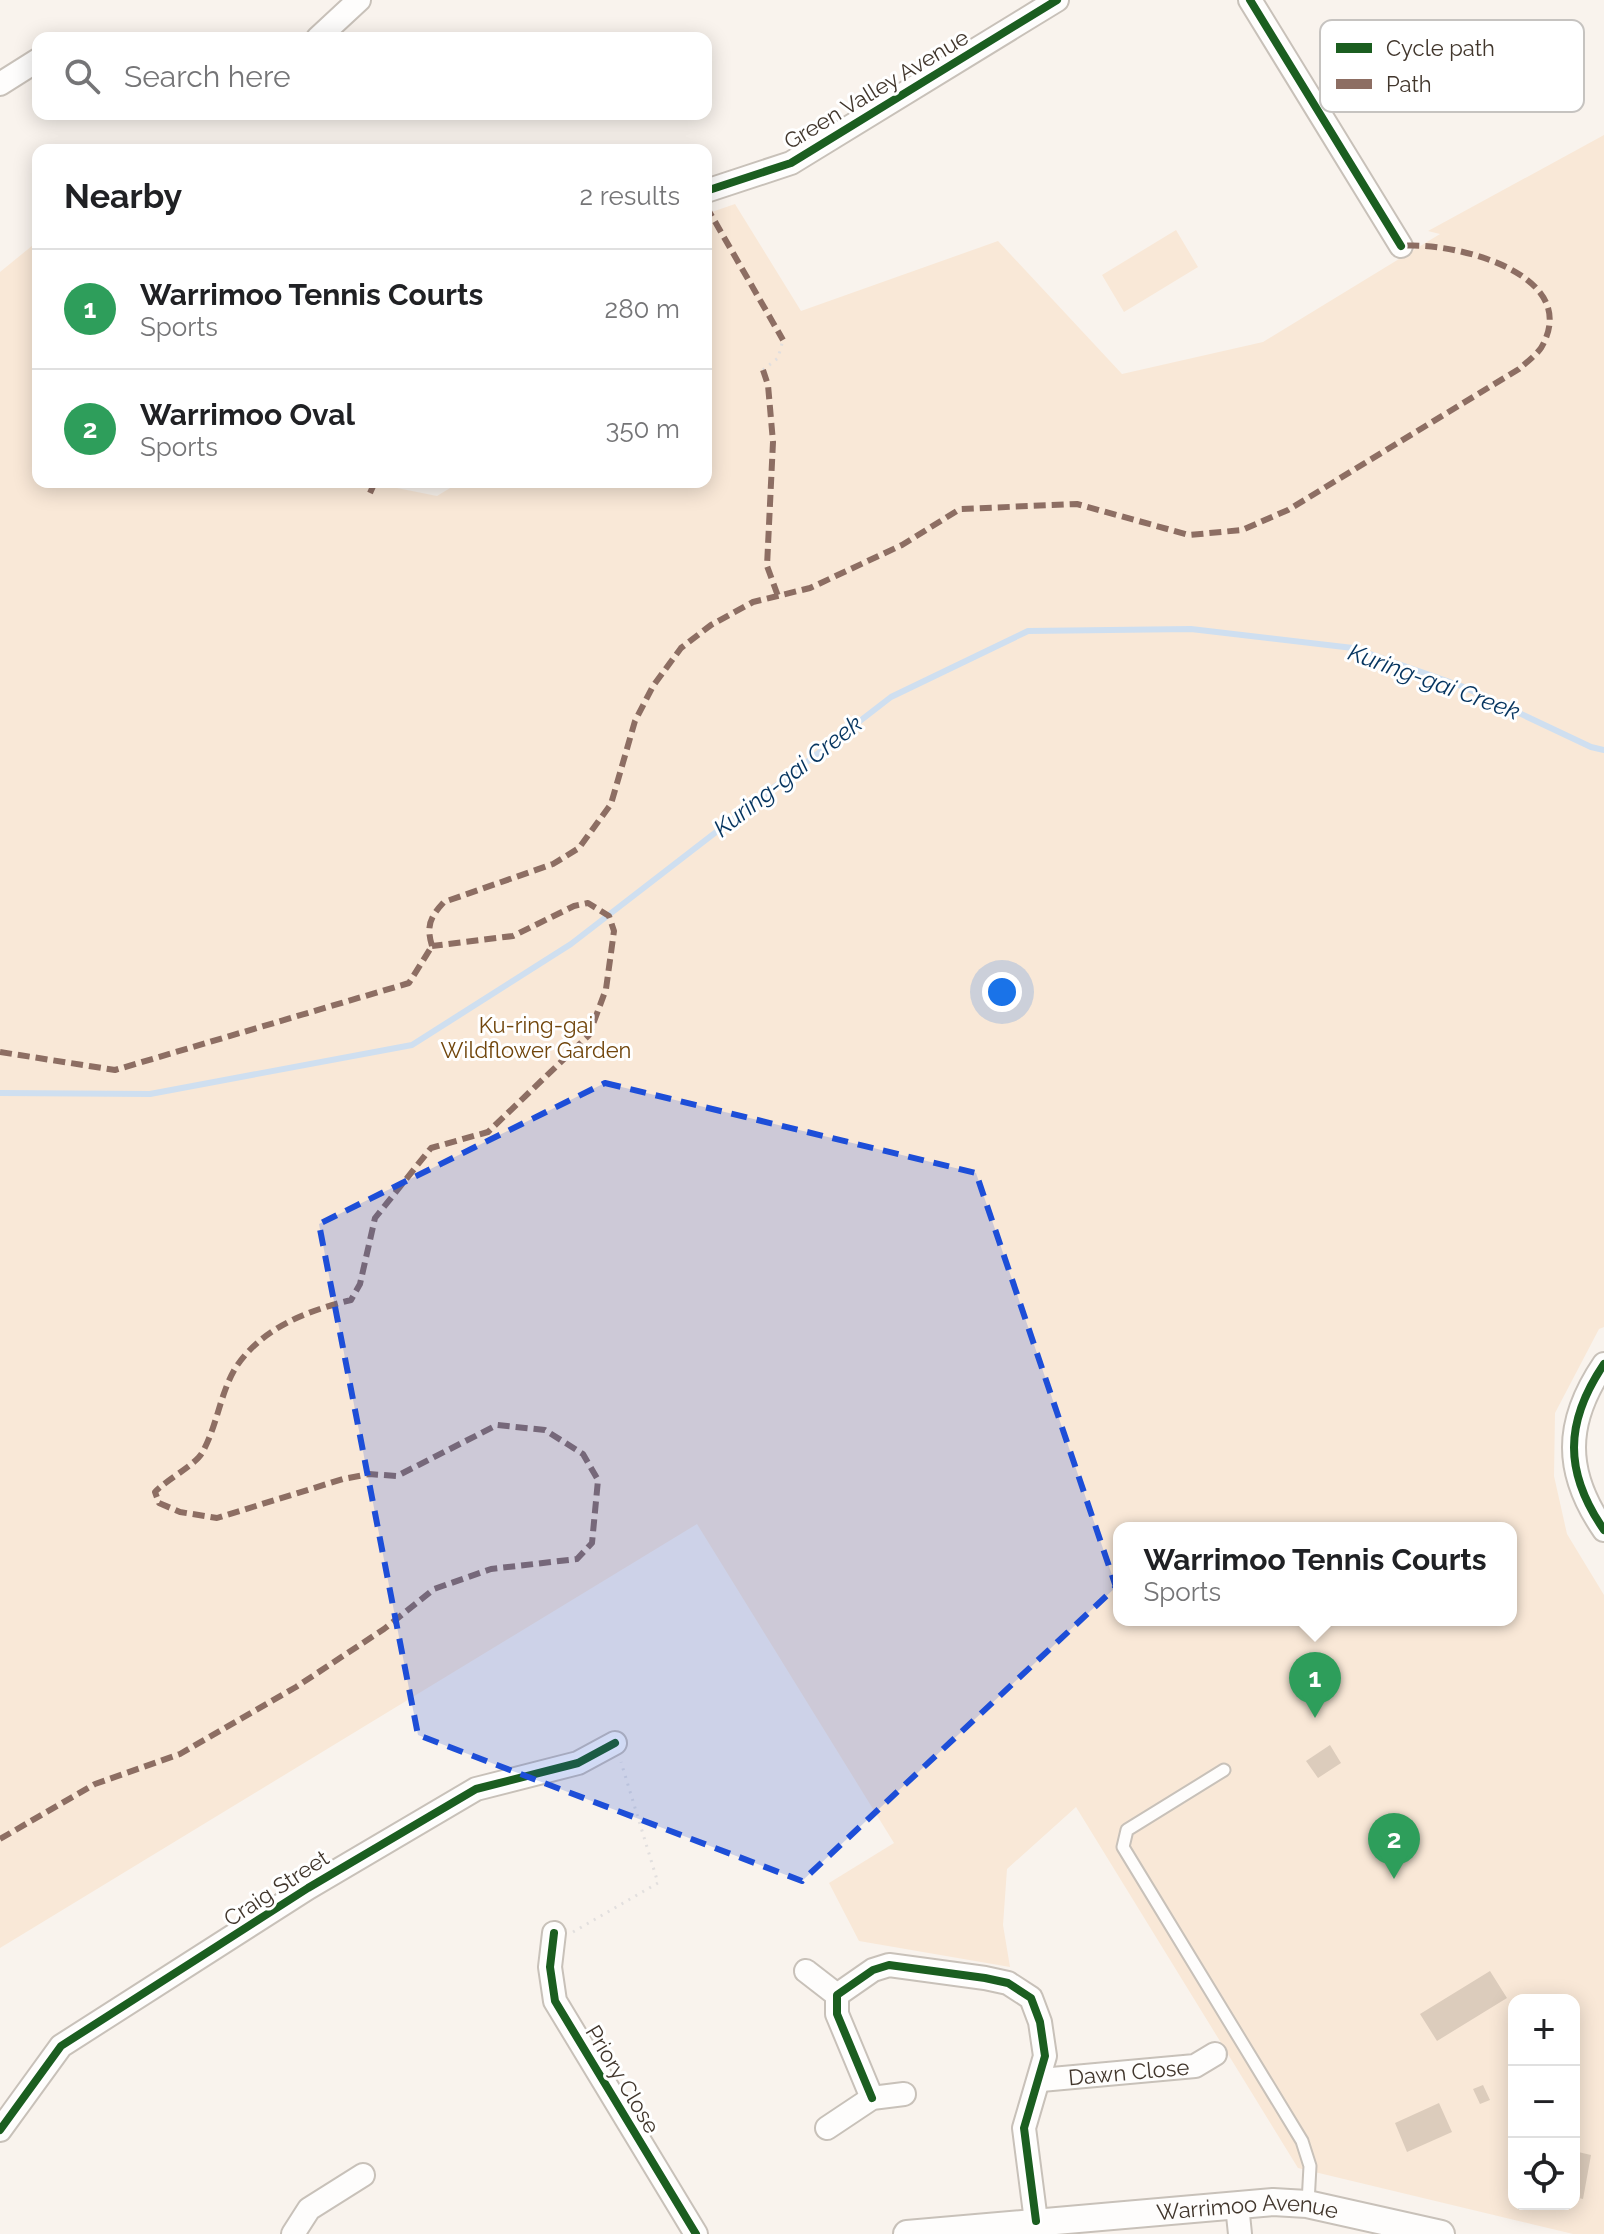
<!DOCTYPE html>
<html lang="en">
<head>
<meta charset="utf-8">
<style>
  body { margin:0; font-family:Raleway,sans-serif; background:#f6f6f6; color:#202124 }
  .controls { position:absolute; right:24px; bottom:24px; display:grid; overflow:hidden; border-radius:16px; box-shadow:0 4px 20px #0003 }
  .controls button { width:72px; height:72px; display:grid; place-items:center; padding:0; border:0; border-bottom:2px solid #e0e0e0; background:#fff; color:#202124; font:40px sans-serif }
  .you { position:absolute; left:1002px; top:992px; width:28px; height:28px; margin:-20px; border:6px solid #fff; border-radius:50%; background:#1a73e8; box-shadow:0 0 0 12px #1a73e833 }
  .badge { display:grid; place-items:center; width:52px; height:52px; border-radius:50%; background:#817870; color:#fff; font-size:26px; font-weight:700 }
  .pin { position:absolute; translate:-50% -66px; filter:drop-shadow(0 2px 4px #0008) }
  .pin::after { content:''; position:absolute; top:42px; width:28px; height:24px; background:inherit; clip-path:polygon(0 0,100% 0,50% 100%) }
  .popup { position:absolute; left:1113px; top:1522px; width:404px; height:104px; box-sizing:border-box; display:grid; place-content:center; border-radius:16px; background:#fff; filter:drop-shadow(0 2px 6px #0005); font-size:26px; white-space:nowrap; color:#757577 }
  .popup b { font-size:30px; color:#202124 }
  .popup::after { content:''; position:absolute; left:50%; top:100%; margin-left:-16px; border:16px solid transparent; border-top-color:#fff }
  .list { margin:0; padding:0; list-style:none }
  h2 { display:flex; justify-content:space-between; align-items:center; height:104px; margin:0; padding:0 32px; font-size:34px }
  h2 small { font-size:26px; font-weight:400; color:#757577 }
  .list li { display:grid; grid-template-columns:52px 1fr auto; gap:24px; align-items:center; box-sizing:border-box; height:120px; padding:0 32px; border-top:2px solid #e0e0e0 }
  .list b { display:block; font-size:30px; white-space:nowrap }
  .list p { margin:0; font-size:26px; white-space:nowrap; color:#757577 }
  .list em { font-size:26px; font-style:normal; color:#757577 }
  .icon { flex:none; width:44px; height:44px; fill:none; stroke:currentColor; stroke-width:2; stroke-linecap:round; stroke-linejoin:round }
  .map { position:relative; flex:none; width:1604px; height:2234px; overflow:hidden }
  .search { position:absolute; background:#fff; box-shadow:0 4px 20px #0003; left:32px; top:32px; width:680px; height:88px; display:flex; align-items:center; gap:20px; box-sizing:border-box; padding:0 28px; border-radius:16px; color:#757577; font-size:30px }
  .panel { position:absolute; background:#fff; box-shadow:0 4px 20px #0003; left:32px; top:144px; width:680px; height:344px; border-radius:16px }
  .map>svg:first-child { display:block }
  .green { fill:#f9e8d7; fill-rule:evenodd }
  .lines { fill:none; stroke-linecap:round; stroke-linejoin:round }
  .stream { stroke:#cfdff0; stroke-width:6 }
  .building { fill:#dcccbc }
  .service-casing { stroke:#c8c1b9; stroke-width:15 }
  .minor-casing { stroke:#c8c1b9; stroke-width:26 }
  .tertiary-casing { stroke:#c8c1b9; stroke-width:30 }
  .path { stroke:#e2dfde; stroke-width:3; stroke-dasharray:2 6; stroke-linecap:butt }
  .service { stroke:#fefdfc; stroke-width:11 }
  .minor { stroke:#fefdfc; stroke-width:22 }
  .tertiary { stroke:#fefdfc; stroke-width:26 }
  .quiet { stroke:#8d6e63; stroke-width:6; stroke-dasharray:12 6; stroke-linecap:butt }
  .cycleway-casing { stroke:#fff; stroke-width:13 }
  .cycleway { stroke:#1b5e20; stroke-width:8 }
  .marked { fill:#1d4ed8; fill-opacity:0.2; stroke:#1d4ed8; stroke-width:6; stroke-dasharray:16 10; stroke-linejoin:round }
  .labels { text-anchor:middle; stroke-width:6; stroke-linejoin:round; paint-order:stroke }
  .street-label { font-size:22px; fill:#41362c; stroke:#fff }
  .park-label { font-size:22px; fill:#71460c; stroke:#fff }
  .water-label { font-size:24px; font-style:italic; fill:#05345f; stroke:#fff }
  .key { fill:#fff; stroke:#c6c3c0; stroke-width:2 }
  .key-label { font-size:22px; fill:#41362c }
</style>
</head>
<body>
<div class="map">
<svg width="1604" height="2234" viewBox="0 0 1604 2234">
  <rect width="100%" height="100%" fill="#f9f3ed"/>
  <path class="green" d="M 1604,135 L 1604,1327 L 1599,1329 L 1555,1413 L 1554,1476 L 1567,1534 L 1604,1595 L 1604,2234 L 1573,2234 L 1298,2168 L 1076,1807 L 1007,1869 L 1003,1925 L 1010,1967 L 859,1941 L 829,1883 L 894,1843 L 697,1524 L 0,1948 L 0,272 L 38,241 L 38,482 L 367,482 L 437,496 L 460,482 L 706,482 L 706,214 L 735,204 L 801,311 L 998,241 L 1122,374 L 1263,342 L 1440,234 L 1428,231 ZM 1119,1528 L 1511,1528 L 1511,1620 L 1119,1620 ZM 1514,2000 L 1574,2000 L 1574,2204 L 1514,2204 Z
    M 1176,230 L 1198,267 L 1124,312 L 1102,275 Z"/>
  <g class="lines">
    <path class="stream" d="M 0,1093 L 150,1094 L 412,1045 L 571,944 L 891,697 L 1028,631 L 1191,629 L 1353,648 L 1464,687 L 1591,747 L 1604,750"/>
  </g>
  <path class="building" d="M 1330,1745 L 1341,1763 L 1318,1778 L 1306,1761 Z
    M 1490,1971 L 1507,1998 L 1437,2041 L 1420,2014 Z
    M 1483,2085 L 1490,2100 L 1480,2104 L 1473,2089 Z
    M 1439,2103 L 1452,2132 L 1407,2152 L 1395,2123 Z
    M 1574,2151 L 1591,2155 L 1583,2199 L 1574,2197 Z"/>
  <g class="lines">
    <defs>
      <path id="service" d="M 1224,1770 L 1127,1830 L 1123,1847 L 1302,2141 L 1310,2166 L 1308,2203"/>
      <g id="minor">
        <path d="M 1250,0 L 1401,246"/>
        <path d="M 318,38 L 359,0"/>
        <path d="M 0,84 L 38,60"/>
        <path d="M 706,191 L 791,163 L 1057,0"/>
        <path d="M 1604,1364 C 1564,1423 1564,1472 1604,1530"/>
        <path d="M 554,1933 L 550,1967 L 555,2001 L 696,2234"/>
        <path d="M 806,1971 L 837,1995"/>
        <path id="s1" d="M 1041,2080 L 1195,2066 L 1215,2054"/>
        <path d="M 872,2098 L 837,2014 L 837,1995 L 873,1970 L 889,1965 L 985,1978 L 1008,1983 L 1031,1998 L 1040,2022 L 1045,2056 L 1024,2128 L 1036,2221"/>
        <path d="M 827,2128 L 872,2098 L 904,2094"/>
        <path d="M 0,2130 L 61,2046 L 308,1888 L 476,1789 L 578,1763 L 615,1743"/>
        <path d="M 1237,2205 L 1240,2234"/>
        <path d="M 293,2234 L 309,2209 L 363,2175"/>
      </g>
      <g id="tertiary">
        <path id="s2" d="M 907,2234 L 1273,2202 L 1307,2204 L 1441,2234"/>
      </g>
    </defs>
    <use href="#service" class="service-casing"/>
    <use href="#minor" class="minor-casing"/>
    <use href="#tertiary" class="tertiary-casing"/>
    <path class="path" d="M 763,370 L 778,358 L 783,340
      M 573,1932 L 658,1883 L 621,1762"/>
    <use href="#service" class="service"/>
    <use href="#minor" class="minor"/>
    <use href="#tertiary" class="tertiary"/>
    <path class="quiet" d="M 706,206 L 783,340
      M 763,370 L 768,385 L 773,442 L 767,566 L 778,596
      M 370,493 L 375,482
      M 432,946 C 426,926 430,917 444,902 L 553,864 L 579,848 L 611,804 L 635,721 L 653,686 L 681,648 L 711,625 L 753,602 L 810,588 L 902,545 L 960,509 L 1077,504 L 1189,535 L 1242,530 L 1288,510 L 1519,369 C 1526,363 1536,355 1541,348 C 1585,273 1451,241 1401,246
      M 0,1052 L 115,1070 L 409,983 L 432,946
      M 0,1839 L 95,1784 L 180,1754 L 296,1687 L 384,1629 L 434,1589 L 491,1569 L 577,1559 L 592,1543 L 598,1480 L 583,1454 L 545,1430 L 497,1425 L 397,1476 L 369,1474 L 343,1479 L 217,1518 L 180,1512 L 159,1503 L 155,1492 C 166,1480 195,1465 202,1453 C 217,1427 220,1393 236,1367 C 263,1327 307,1311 351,1300 L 360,1284 L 375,1218 L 431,1148 L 488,1132 L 589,1035 L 606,989 L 614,931 L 609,916 L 588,903 L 574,906 L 513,936 L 432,946"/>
    <defs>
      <path id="cycleway" d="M 1250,0 L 1401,246
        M 706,191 L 791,163 L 1057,0
        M 1604,1364 C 1564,1423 1564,1472 1604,1530
        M 554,1933 L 550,1967 L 555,2001 L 696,2234
        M 872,2098 L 837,2014 L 837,1995 L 873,1970 L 889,1965 L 985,1978 L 1008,1983 L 1031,1998 L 1040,2022 L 1045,2056 L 1024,2128 L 1036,2221
        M 0,2130 L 61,2046 L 308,1888 L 476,1789 L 578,1763 L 615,1743"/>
    </defs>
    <use href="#cycleway" class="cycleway-casing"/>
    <use href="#cycleway" class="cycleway"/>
  </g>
  <path class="marked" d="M 605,1083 L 976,1173 L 1116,1587 L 802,1881 L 418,1735 L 319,1224 Z"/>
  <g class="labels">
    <g class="street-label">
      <text transform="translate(876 89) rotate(-31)" y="8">Green Valley Avenue</text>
      <text transform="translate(276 1888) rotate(-33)" y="8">Craig Street</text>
      <text dy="8" stroke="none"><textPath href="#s1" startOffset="88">Dawn Close</textPath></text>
      <text transform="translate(623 2079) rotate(59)" y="8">Priory Close</text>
      <text dy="8" stroke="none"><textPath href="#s2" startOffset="342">Warrimoo Avenue</textPath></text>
    </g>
    <g class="park-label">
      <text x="536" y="1033">Ku-ring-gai<tspan x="536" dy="25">Wildflower Garden</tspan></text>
    </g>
    <g class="water-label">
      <text transform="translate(1434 682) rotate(20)" y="8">Kuring-gai Creek</text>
      <text transform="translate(788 776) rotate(-38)" y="8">Kuring-gai Creek</text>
    </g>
  </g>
  <rect x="1320" y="20" width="264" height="92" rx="12" class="key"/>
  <rect x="1336" y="43" width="36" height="10" fill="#1b5e20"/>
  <rect x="1336" y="79" width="36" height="10" fill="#8d6e63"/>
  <g class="key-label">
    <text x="1386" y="56">Cycle path</text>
    <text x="1386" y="92">Path</text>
  </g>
</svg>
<div class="controls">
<button>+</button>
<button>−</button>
<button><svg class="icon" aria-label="locate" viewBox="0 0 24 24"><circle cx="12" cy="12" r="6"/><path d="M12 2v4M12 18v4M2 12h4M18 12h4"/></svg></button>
</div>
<div class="you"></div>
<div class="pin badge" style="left:1315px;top:1718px;background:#2e9e5b">1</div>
<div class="popup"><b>Warrimoo Tennis Courts</b>Sports</div>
<div class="pin badge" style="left:1394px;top:1879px;background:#2e9e5b">2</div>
<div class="search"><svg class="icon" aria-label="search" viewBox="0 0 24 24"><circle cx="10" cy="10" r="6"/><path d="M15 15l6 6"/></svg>Search here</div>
<section class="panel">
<h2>Nearby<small>2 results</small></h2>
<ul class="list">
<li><span class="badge" style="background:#2e9e5b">1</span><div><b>Warrimoo Tennis Courts</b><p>Sports</p></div><em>280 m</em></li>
<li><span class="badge" style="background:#2e9e5b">2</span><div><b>Warrimoo Oval</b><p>Sports</p></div><em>350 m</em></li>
</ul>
</section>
</div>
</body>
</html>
